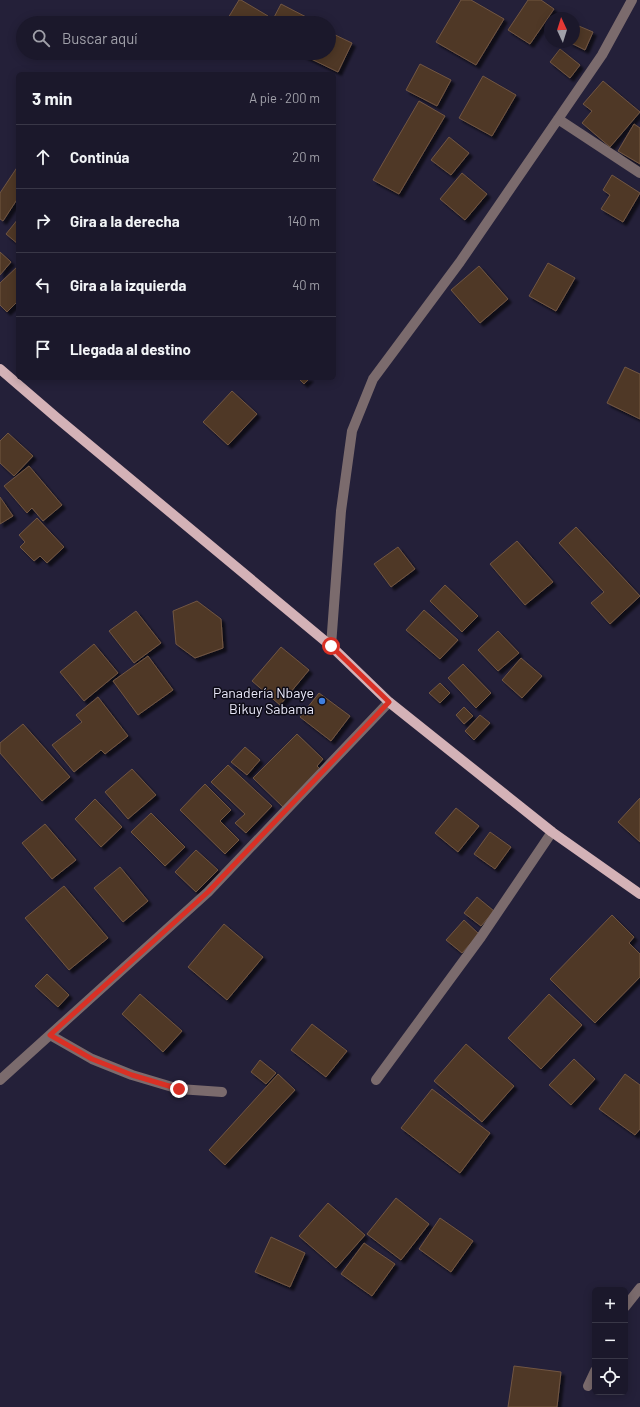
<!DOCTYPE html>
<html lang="es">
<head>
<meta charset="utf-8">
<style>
  body { margin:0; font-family:Barlow,sans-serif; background:#282537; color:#f1f3f6 }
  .controls { position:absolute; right:12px; bottom:12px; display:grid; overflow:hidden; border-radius:6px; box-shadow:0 2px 10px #0003 }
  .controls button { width:36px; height:36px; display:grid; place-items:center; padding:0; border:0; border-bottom:1px solid #393747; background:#1b182b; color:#f1f3f6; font:20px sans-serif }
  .compass { position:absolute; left:544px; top:12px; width:36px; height:36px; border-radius:50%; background:#1b182b; box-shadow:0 2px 10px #0003; rotate:356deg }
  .stop { position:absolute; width:12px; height:12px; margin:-9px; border:3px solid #d93025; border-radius:50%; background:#fff }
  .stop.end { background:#d93025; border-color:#fff; box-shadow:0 1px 4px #0008 }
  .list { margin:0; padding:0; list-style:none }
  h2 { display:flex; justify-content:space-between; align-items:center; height:52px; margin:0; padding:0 16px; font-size:17px }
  h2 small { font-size:13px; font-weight:400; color:#a0a0a9 }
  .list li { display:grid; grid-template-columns:26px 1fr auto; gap:12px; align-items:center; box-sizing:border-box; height:64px; padding:0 16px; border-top:1px solid #393747 }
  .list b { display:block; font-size:15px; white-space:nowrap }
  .list em { font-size:13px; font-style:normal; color:#a0a0a9 }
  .icon { flex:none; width:22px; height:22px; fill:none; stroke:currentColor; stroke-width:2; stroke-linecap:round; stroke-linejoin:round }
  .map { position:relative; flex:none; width:640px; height:1407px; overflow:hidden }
  .search { position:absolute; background:#1b182b; box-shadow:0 2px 10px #0003; left:16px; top:16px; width:320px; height:44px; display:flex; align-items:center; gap:10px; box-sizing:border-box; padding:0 14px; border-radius:22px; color:#a0a0a9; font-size:15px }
  .panel { position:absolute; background:#1b182b; box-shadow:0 2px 10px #0003; left:16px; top:72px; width:320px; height:308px; border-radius:6px }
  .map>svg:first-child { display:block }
  .building { fill:#503725; stroke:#715643; filter:url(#shadow) }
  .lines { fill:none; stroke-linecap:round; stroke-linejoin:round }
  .minor { stroke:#7b6b6d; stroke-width:10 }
  .major { stroke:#d4b2b7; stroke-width:10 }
  .route { stroke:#d93025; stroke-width:5 }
  .shop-dot { fill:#3f7fe0; stroke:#0d0b16; stroke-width:1.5 }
  .labels { text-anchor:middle; stroke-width:3; stroke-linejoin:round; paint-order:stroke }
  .poi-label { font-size:14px; fill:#e9e8f9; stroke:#0d0b16; text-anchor:end }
</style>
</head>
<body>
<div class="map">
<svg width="640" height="1407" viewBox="0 0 640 1407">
  <defs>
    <filter id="shadow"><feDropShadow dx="3.5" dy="3.5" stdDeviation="1" flood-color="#0009"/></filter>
  </defs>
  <rect width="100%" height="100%" fill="#242039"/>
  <path class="building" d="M 239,0 L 241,0 L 268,16 L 264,23 L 225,23 Z
    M 461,0 L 471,0 L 504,19 L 476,65 L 436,42 Z
    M 528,0 L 541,0 L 554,9 L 530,44 L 508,30 Z
    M 281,4 L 312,20 L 310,23 L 271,23 Z
    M 574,24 L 593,32 L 585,50 L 569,42 L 574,42 Z
    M 329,32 L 352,43 L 338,72 L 303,55 L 304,53 L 329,53 Z
    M 560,49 L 580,65 L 570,78 L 550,62 Z
    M 420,64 L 451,80 L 437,106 L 406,90 Z
    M 483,76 L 516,95 L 492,136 L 459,118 Z
    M 603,81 L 640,112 L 610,147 L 582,123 L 592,111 L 583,104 Z
    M 419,101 L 445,116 L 399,194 L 373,180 Z
    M 634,124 L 640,128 L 640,164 L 618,151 Z
    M 449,137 L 469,153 L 451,175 L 431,160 Z
    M 18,166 L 18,198 L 3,221 L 0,219 L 0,193 Z
    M 462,173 L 487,194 L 465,220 L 440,199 Z
    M 612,175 L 640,193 L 623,222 L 601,209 L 610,195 L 603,190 Z
    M 18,219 L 18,244 L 6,234 Z
    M 0,252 L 11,262 L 0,275 Z
    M 548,263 L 575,278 L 556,311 L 529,296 Z
    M 18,266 L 18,301 L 7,312 L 0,305 L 0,283 Z
    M 479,266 L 508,299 L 480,323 L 451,290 Z
    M 625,367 L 640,374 L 640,419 L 607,403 Z
    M 298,378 L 310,378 L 304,384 Z
    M 232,391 L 257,414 L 228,445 L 203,422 Z
    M 8,433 L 33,456 L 14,476 L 0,463 L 0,441 Z
    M 29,466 L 62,505 L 43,521 L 32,508 L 27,513 L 4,486 Z
    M 0,497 L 13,516 L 0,524 Z
    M 37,518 L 64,547 L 47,563 L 40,556 L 34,561 L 20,547 L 25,542 L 19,535 Z
    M 576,527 L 640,596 L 610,624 L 591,603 L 604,592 L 559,543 Z
    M 517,541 L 553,582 L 525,605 L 490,564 Z
    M 398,547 L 415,569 L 391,587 L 374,564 Z
    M 445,585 L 478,616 L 462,632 L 430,601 Z
    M 197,601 L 221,619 L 223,648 L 195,658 L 176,644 L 173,611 Z
    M 424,610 L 458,640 L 440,659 L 406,630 Z
    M 136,611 L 161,643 L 134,663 L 109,631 Z
    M 498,631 L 519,653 L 498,671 L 478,650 Z
    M 94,644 L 118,673 L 84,701 L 60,672 Z
    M 281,647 L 309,670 L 280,705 L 252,681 Z
    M 148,656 L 173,690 L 138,715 L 113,681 Z
    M 521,658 L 542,676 L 522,698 L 502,680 Z
    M 463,664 L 491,693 L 476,708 L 448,678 Z
    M 440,683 L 450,693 L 440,703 L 429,693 Z
    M 319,693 L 350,716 L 331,741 L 300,717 Z
    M 98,697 L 128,736 L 105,754 L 101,750 L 74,772 L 52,745 L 82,722 L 76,715 Z
    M 464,707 L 473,716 L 464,724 L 456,715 Z
    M 480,715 L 490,723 L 474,740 L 465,731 Z
    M 23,724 L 70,777 L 42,801 L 0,753 L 0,743 Z
    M 297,734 L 323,759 L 317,766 L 320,769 L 283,807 L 253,778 Z
    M 245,747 L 260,760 L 247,775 L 231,762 Z
    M 228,765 L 272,806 L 246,833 L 235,823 L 245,814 L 211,782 Z
    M 132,769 L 156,795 L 128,819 L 105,792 Z
    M 205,784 L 231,810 L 220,821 L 239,840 L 225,854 L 180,810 Z
    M 640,798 L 640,842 L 618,822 Z
    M 95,799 L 122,827 L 101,847 L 75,819 Z
    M 456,808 L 479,826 L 458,852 L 435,833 Z
    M 151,813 L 185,847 L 165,866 L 131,832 Z
    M 45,824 L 76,860 L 52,879 L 22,843 Z
    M 490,832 L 511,847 L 495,869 L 474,854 Z
    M 196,850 L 218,870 L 196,892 L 175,872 Z
    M 120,867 L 148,901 L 123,922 L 94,888 Z
    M 64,886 L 108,938 L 69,970 L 25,918 Z
    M 477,897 L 494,911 L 481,926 L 464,913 Z
    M 612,915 L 634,937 L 629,943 L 640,954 L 640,977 L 595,1023 L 550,979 Z
    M 464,920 L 479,934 L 462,953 L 446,940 Z
    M 224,924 L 263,957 L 227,1000 L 188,967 Z
    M 47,974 L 69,995 L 58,1007 L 35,986 Z
    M 140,994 L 182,1031 L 163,1052 L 122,1014 Z
    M 549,994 L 582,1025 L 541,1069 L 508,1038 Z
    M 312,1024 L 347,1051 L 326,1077 L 291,1050 Z
    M 466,1044 L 514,1086 L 482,1122 L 434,1081 Z
    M 574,1059 L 595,1079 L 571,1105 L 549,1085 Z
    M 260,1060 L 276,1073 L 266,1084 L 251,1072 Z
    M 278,1074 L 295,1090 L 225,1165 L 209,1150 Z
    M 625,1074 L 640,1085 L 640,1129 L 635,1135 L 599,1109 Z
    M 432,1089 L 490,1133 L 460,1173 L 401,1128 Z
    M 396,1198 L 429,1224 L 401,1260 L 367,1234 Z
    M 328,1203 L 365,1235 L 336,1268 L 299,1236 Z
    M 440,1218 L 473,1241 L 451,1272 L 419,1249 Z
    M 271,1237 L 305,1253 L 290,1287 L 255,1272 Z
    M 364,1243 L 395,1264 L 372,1296 L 341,1274 Z
    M 514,1366 L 561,1372 L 557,1407 L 508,1407 Z"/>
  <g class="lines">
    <path class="minor" d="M 558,119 L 640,173
      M 331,646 L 341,511 L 352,431 L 373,379 L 460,262 L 602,55 L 632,0
      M 50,1035 L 92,1059 L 132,1075 L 179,1089 L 222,1092
      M 0,1080 L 208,892 L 389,702
      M 376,1080 L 481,937 L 552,832
      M 625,1307 L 640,1288
      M 588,1386 L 595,1371"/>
    <path class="major" d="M 0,369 L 57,418 L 331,646 L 389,702 L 552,832 L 640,894"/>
  </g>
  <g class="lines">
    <path class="route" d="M 179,1089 L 132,1075 L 92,1059 L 50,1035 L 208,892 L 389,702 L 331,646"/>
  </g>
  <circle class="shop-dot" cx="322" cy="701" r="4"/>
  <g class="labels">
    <g class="poi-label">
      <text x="314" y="698">Panadería Nbaye<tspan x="314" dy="16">Bikuy Sabama</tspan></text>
    </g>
  </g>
</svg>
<div class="controls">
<button>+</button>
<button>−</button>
<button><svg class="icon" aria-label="locate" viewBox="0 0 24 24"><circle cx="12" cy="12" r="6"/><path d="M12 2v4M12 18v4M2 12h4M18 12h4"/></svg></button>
</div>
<svg class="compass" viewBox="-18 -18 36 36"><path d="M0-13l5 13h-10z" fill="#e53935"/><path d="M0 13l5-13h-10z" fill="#a0a0a9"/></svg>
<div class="stop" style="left:331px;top:646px"></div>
<div class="stop end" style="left:179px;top:1089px"></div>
<div class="search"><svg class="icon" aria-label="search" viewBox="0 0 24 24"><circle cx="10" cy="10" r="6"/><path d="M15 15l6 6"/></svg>Buscar aquí</div>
<section class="panel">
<h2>3 min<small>A pie · 200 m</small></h2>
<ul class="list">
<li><svg class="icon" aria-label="ahead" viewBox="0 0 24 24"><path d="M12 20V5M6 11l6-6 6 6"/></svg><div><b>Continúa</b></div><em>20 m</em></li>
<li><svg class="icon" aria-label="right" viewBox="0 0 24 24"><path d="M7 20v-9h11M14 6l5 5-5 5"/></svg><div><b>Gira a la derecha</b></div><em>140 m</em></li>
<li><svg class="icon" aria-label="left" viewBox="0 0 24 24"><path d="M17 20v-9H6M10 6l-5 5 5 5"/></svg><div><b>Gira a la izquierda</b></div><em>40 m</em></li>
<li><svg class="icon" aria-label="arrive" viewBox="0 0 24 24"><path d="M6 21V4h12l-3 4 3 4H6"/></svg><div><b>Llegada al destino</b></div></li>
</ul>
</section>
</div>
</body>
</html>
